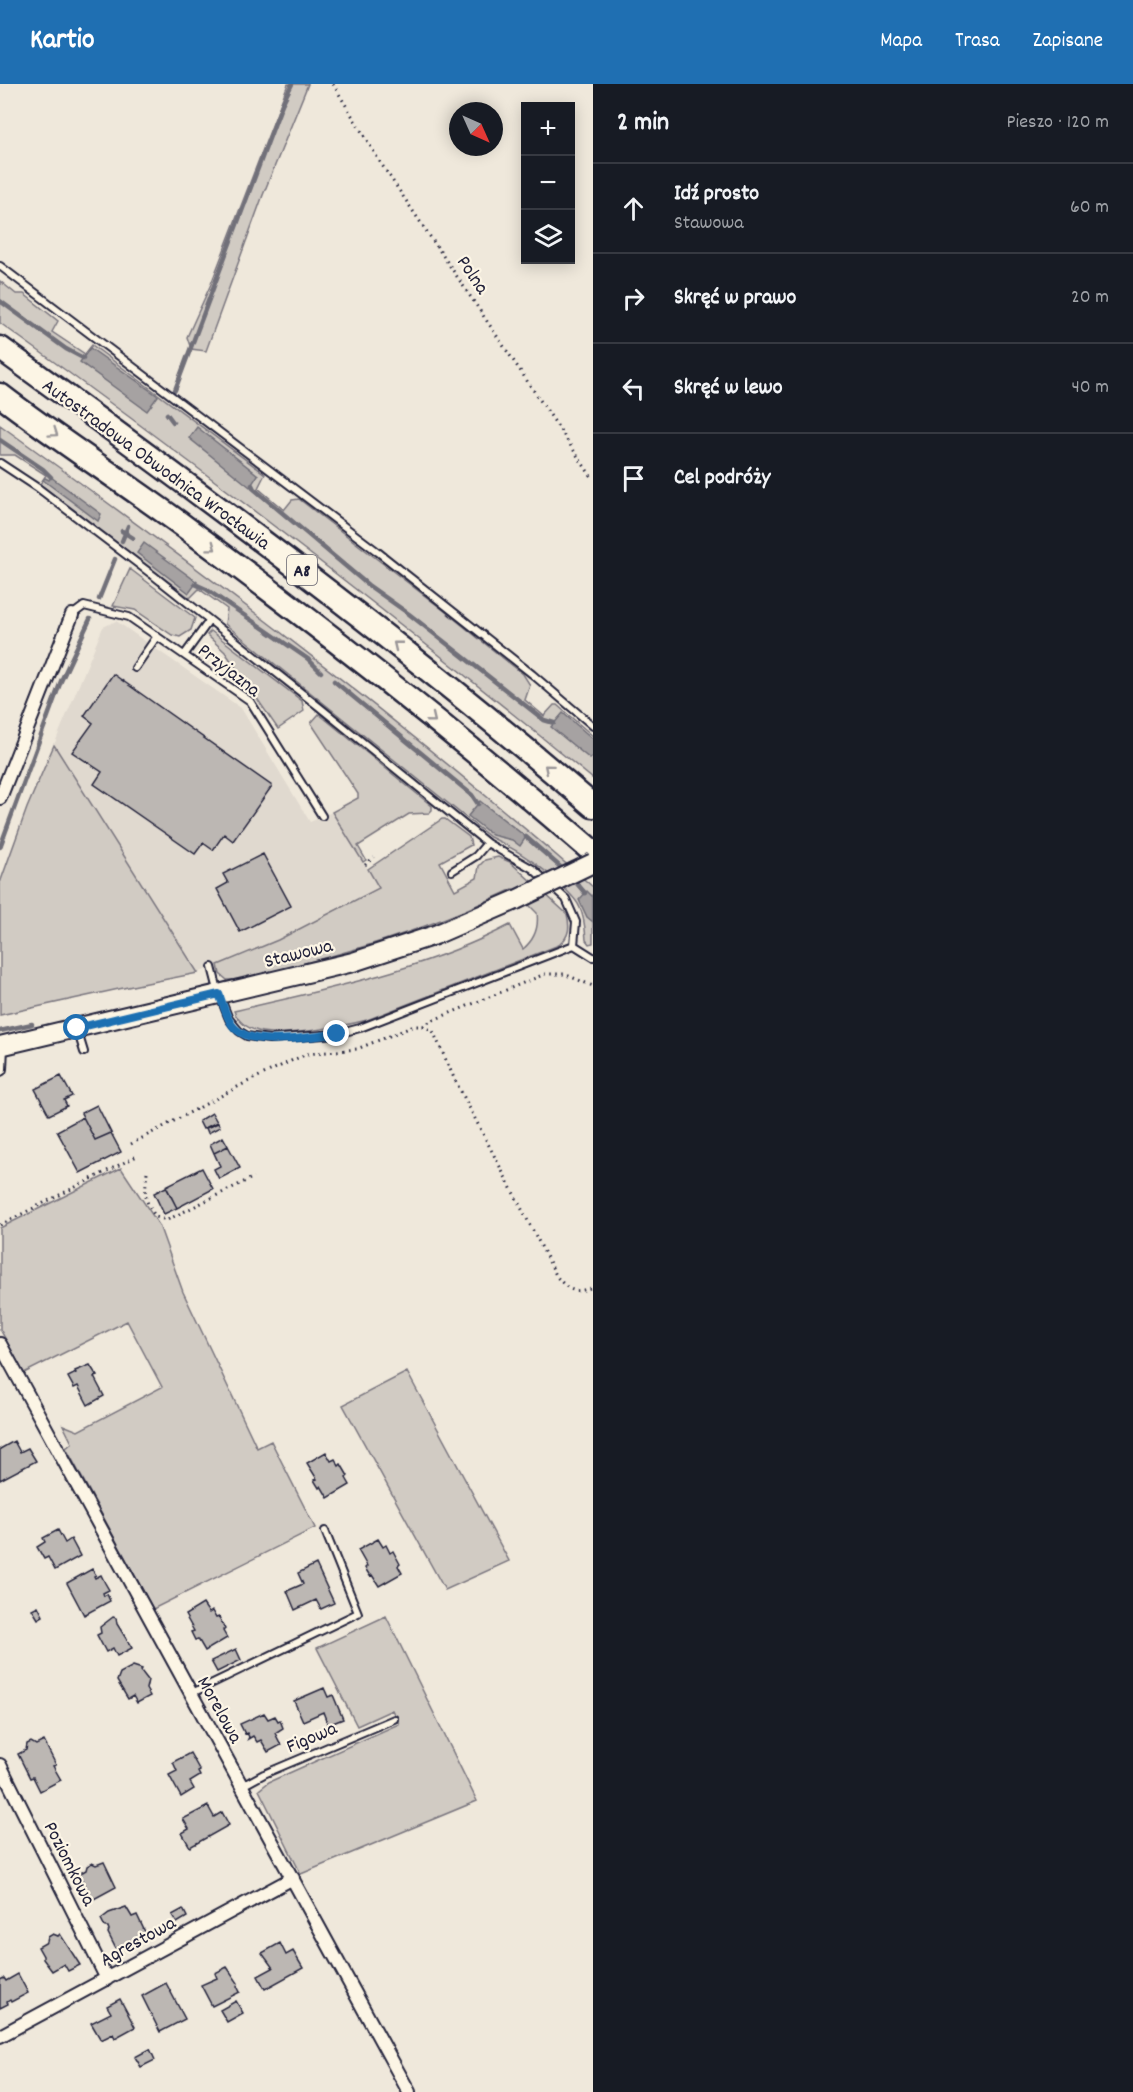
<!DOCTYPE html>
<html lang="pl">
<head>
<meta charset="utf-8">
<style>
  body { margin:0; font-family:Dekko,sans-serif; background:#242831; color:#f1f3f6 }
  .controls { position:absolute; right:18px; top:18px; display:grid; overflow:hidden; border-radius:0px; box-shadow:0 3px 15px #0003 }
  .controls button { width:54px; height:54px; display:grid; place-items:center; padding:0; border:0; border-bottom:2px solid #363941; background:#171b24; color:#f1f3f6; font:30px sans-serif }
  .compass { position:absolute; left:449px; top:18px; width:54px; height:54px; border-radius:50%; background:#171b24; box-shadow:0 3px 15px #0003; rotate:135deg }
  .stop { position:absolute; width:18px; height:18px; margin:-14px; border:4px solid #1f6fb2; border-radius:50%; background:#fff }
  .stop.end { background:#1f6fb2; border-color:#fff; box-shadow:0 2px 6px #0008 }
  .list { margin:0; padding:0; list-style:none }
  h2 { display:flex; justify-content:space-between; align-items:center; height:78px; margin:0; padding:0 24px; font-size:26px }
  h2 small { font-size:20px; font-weight:400; color:#9ea1a6 }
  .list li { display:grid; grid-template-columns:39px 1fr auto; gap:18px; align-items:center; box-sizing:border-box; height:90px; padding:0 24px; border-top:2px solid #363941 }
  .list b { display:block; font-size:22px; white-space:nowrap }
  .list p { margin:0; font-size:20px; white-space:nowrap; color:#9ea1a6 }
  .list em { font-size:20px; font-style:normal; color:#9ea1a6 }
  .icon { flex:none; width:33px; height:33px; fill:none; stroke:currentColor; stroke-width:2; stroke-linecap:round; stroke-linejoin:round }
  .map { position:relative; flex:none; width:593px; height:2008px; overflow:hidden }
  header { display:flex; align-items:center; gap:36px; box-sizing:border-box; height:84px; padding:0 30px; background:#1f6fb2; color:#fff }
  header strong { font-size:28px }
  nav { display:flex; gap:33px; margin-inline-start:auto; font-size:21px }
  main { display:flex }
  aside { flex:1; background:#171b24 }
  .map>svg:first-child { display:block }
  .built { fill:#e0d9cf }
  .green { fill:#d1cbc3; stroke:#7a767f; stroke-width:1.5 }
  .water { fill:#a6a2a2; stroke:#716f79; stroke-width:1.5 }
  .lines { fill:none; stroke-linecap:round; stroke-linejoin:round }
  .stream { stroke:#716f79; stroke-width:4.5 }
  .building { fill:#bcb7b3; stroke:#22223b; stroke-width:1.5 }
  .lane-casing { stroke:#22223b; stroke-width:10 }
  .street-casing { stroke:#22223b; stroke-width:16 }
  .secondary-casing { stroke:#22223b; stroke-width:22 }
  .highway-casing { stroke:#22223b; stroke-width:27 }
  .path { stroke:#22223b; stroke-width:3; stroke-dasharray:1.5 4.5; stroke-linecap:butt }
  .lane { stroke:#fcf5e5; stroke-width:6 }
  .street { stroke:#fcf5e5; stroke-width:12 }
  .secondary { stroke:#fcf5e5; stroke-width:18 }
  .highway { stroke:#fcf5e5; stroke-width:22 }
  .secondary-bridge-casing { stroke:#22223b; stroke-width:22; stroke-linecap:butt }
  .secondary-bridge { stroke:#fcf5e5; stroke-width:18 }
  .oneway { stroke:#9a9698 }
  .route { stroke:#1f6fb2; stroke-width:8 }
  .labels { text-anchor:middle; stroke-width:4.5; stroke-linejoin:round; paint-order:stroke }
  .shield { fill:#fcf5e5; stroke:#63616e; stroke-width:1.5 }
  .shield-label { font-size:18px; font-weight:bold; fill:#22223b }
  .street-label { font-size:20px; fill:#22223b; stroke:#fcf5e5 }
</style>
</head>
<body>
<header>
<strong>Kartio</strong>
<nav><a>Mapa</a><a>Trasa</a><a>Zapisane</a></nav>
</header>
<main>
<div class="map">
<svg width="593" height="2008" viewBox="0 0 593 2008">
  <rect width="100%" height="100%" fill="#efe8db"/>
  <filter id="ink" filterUnits="userSpaceOnUse"><feTurbulence type="fractalNoise" baseFrequency=".0167" numOctaves="2"/><feDisplacementMap in="SourceGraphic" scale="12" xChannelSelector="R" yChannelSelector="G"/><feConvolveMatrix kernelMatrix="1 2 1 2 8 2 1 2 1" color-interpolation-filters="sRGB"/></filter>
  <g filter="url(#ink)">
    <path class="built" d="M 116,537 L 241,624 L 310,738 L 332,728 L 380,804 L 278,856 L 198,889 L 54,661 L 103,543 Z"/>
    <path class="green" d="M 288,0 L 308,0 L 263,111 L 206,267 L 191,265 L 187,253 L 211,200 Z
      M 0,197 L 16,210 L 24,210 L 58,237 L 52,248 L 85,270 L 92,261 L 265,390 L 258,404 L 284,426 L 292,416 L 299,415 L 442,525 L 523,590 L 530,601 L 525,616 L 544,632 L 554,621 L 557,621 L 593,652 L 593,695 C 400,537 203,384 0,239 Z
      M 0,341 C 204,487 404,638 593,803 L 593,859 L 589,860 L 586,856 C 585,845 585,835 580,824 C 577,816 569,809 563,803 C 541,781 518,766 490,753 L 225,540 L 227,525 L 199,505 L 190,514 L 40,400 L 46,391 L 15,371 L 0,371 Z
      M 130,485 L 195,534 L 191,546 L 180,553 L 172,551 L 135,526 L 113,522 Z
      M 211,547 L 302,617 L 304,627 L 278,645 L 225,568 L 207,551 Z
      M 319,630 L 432,722 L 432,726 L 429,729 L 409,730 L 358,762 L 366,776 L 363,778 L 332,728 L 358,714 L 358,710 L 311,639 Z
      M 54,661 L 198,889 L 137,901 L 0,931 L 0,799 L 27,724 Z
      M 442,735 L 445,735 L 469,753 L 471,761 L 440,778 L 455,806 L 477,794 L 479,782 L 485,776 L 498,773 L 510,778 L 567,830 C 570,843 570,852 559,861 L 367,936 C 344,942 280,954 258,947 C 247,944 238,938 234,927 C 327,905 424,886 510,841 L 523,865 C 534,856 539,844 537,829 L 513,805 C 441,839 376,861 298,881 C 275,887 251,896 227,896 L 220,890 L 218,881 L 278,856 L 379,804 L 368,785 Z
      M 121,1084 L 159,1141 L 183,1208 L 257,1364 L 271,1357 L 315,1444 L 153,1525 L 66,1364 L 72,1359 L 63,1341 L 78,1347 L 162,1303 L 127,1237 L 24,1289 L 0,1245 L 0,1144 Z
      M 407,1288 L 509,1477 L 445,1506 L 343,1321 Z
      M 386,1532 L 477,1717 L 301,1790 L 259,1706 L 269,1698 L 399,1640 L 392,1626 L 357,1642 L 317,1564 Z"/>
    <path class="water" d="M 90,264 L 158,312 L 147,327 L 80,278 Z
      M 197,343 L 258,391 L 250,403 L 189,354 Z
      M 51,393 L 101,430 L 98,437 L 43,396 L 45,394 L 49,396 Z
      M 144,459 L 197,498 L 189,509 L 137,469 Z
      M 563,629 L 593,655 L 593,672 L 590,675 L 551,643 Z
      M 480,717 L 526,753 L 520,762 L 512,756 L 492,751 L 468,732 Z
      M 587,807 L 593,813 L 593,838 L 587,833 L 579,816 Z"/>
    <g class="lines">
      <path class="stream" d="M 0,217 L 66,265 L 83,274
        M 175,306 L 282,20 L 292,0
        M 167,330 L 173,338
        M 0,356 L 43,385 L 51,393
        M 252,401 L 254,405 L 368,501 L 409,530 L 544,636 L 554,639
        M 122,447 L 133,454
        M 122,457 L 128,442
        M 195,500 L 206,505 L 308,575 L 321,588
        M 99,515 L 115,475
        M 334,597 L 472,711 L 478,720
        M 526,753 L 565,787
        M 0,763 L 61,597 L 90,535
        M 573,795 L 585,809
        M 0,947 L 32,940"/>
    </g>
    <path class="building" d="M 113,590 L 272,702 L 233,757 L 224,750 L 213,766 L 203,759 L 195,770 L 94,700 L 102,688 L 72,668 L 93,639 L 84,632 Z
      M 263,770 L 291,822 L 240,848 L 217,805 L 228,799 L 223,790 Z
      M 61,992 L 72,1012 L 64,1016 L 67,1022 L 49,1031 L 35,1005 Z
      M 97,1021 L 111,1049 L 95,1056 L 81,1029 Z
      M 212,1029 L 217,1038 L 203,1045 L 199,1037 Z
      M 83,1033 L 95,1056 L 111,1049 L 121,1068 L 80,1089 L 57,1047 Z
      M 218,1039 L 220,1043 L 208,1049 L 206,1044 Z
      M 223,1053 L 228,1062 L 214,1069 L 210,1060 Z
      M 228,1062 L 240,1084 L 219,1095 L 214,1085 L 220,1082 L 214,1069 Z
      M 202,1084 L 213,1105 L 177,1124 L 166,1102 Z
      M 166,1103 L 177,1124 L 164,1130 L 154,1109 Z
      M 90,1281 L 97,1292 L 94,1293 L 104,1312 L 88,1321 L 78,1302 L 74,1304 L 68,1293 L 76,1289 L 75,1287 Z
      M 14,1357 L 20,1368 L 28,1364 L 36,1377 L 0,1396 L 0,1365 Z
      M 326,1368 L 331,1377 L 335,1375 L 339,1382 L 341,1380 L 348,1392 L 346,1394 L 350,1401 L 328,1414 L 321,1402 L 319,1404 L 314,1396 L 317,1395 L 307,1379 Z
      M 58,1446 L 65,1459 L 71,1455 L 80,1472 L 55,1486 L 48,1473 L 44,1475 L 37,1463 L 45,1458 L 43,1454 Z
      M 378,1455 L 383,1463 L 386,1461 L 390,1469 L 393,1467 L 400,1480 L 398,1482 L 402,1489 L 379,1502 L 372,1491 L 370,1492 L 365,1484 L 367,1482 L 358,1466 Z
      M 316,1480 L 334,1519 L 321,1525 L 316,1516 L 295,1526 L 287,1507 L 303,1500 L 298,1489 Z
      M 92,1485 L 96,1491 L 94,1492 L 95,1494 L 101,1491 L 105,1499 L 109,1506 L 103,1509 L 104,1512 L 107,1510 L 110,1517 L 84,1531 L 67,1499 Z
      M 203,1520 L 209,1529 L 212,1527 L 216,1534 L 219,1533 L 225,1545 L 223,1547 L 227,1554 L 205,1567 L 198,1555 L 195,1556 L 191,1548 L 194,1547 L 185,1531 Z
      M 38,1522 L 43,1532 L 38,1535 L 32,1525 Z
      M 113,1533 L 116,1534 L 117,1540 L 132,1564 L 117,1572 L 113,1564 L 106,1568 L 97,1551 L 101,1549 L 100,1543 Z
      M 236,1565 L 241,1576 L 217,1588 L 211,1577 Z
      M 133,1582 L 142,1585 L 141,1587 L 148,1596 L 146,1605 L 150,1612 L 137,1619 L 133,1612 L 128,1615 L 117,1597 L 120,1589 Z
      M 324,1604 L 328,1613 L 333,1611 L 343,1635 L 328,1641 L 323,1628 L 303,1637 L 294,1617 Z
      M 264,1629 L 268,1635 L 275,1632 L 278,1637 L 280,1636 L 283,1644 L 275,1649 L 281,1661 L 268,1668 L 261,1656 L 257,1658 L 253,1652 L 248,1655 L 249,1653 L 247,1649 L 245,1650 L 240,1640 Z
      M 44,1657 L 56,1681 L 53,1682 L 61,1696 L 40,1707 L 33,1693 L 30,1694 L 18,1670 L 26,1666 L 27,1660 L 31,1658 L 36,1661 Z
      M 190,1669 L 200,1687 L 198,1688 L 200,1692 L 190,1698 L 194,1705 L 181,1713 L 169,1691 L 177,1687 L 173,1678 Z
      M 208,1722 L 214,1733 L 222,1728 L 229,1741 L 190,1763 L 182,1749 L 189,1745 L 183,1735 Z
      M 104,1778 L 116,1803 L 92,1816 L 79,1790 L 86,1786 L 87,1782 L 92,1779 L 96,1781 Z
      M 126,1823 L 132,1833 L 137,1831 L 146,1850 L 116,1865 L 108,1849 L 109,1846 L 108,1843 L 105,1843 L 101,1835 L 109,1829 Z
      M 183,1825 L 187,1833 L 177,1839 L 172,1831 Z
      M 53,1850 L 58,1852 L 60,1850 L 80,1881 L 68,1887 L 64,1880 L 52,1887 L 43,1875 L 43,1872 L 38,1863 L 47,1858 L 48,1853 Z
      M 280,1859 L 286,1871 L 293,1867 L 303,1884 L 265,1905 L 258,1892 L 273,1884 L 262,1869 Z
      M 227,1883 L 238,1899 L 237,1902 L 240,1908 L 212,1922 L 201,1901 L 217,1894 L 215,1889 Z
      M 18,1890 L 28,1909 L 11,1918 L 10,1916 L 7,1918 L 8,1920 L 0,1924 L 0,1896 L 4,1894 L 6,1897 Z
      M 166,1899 L 185,1935 L 160,1948 L 142,1912 Z
      M 120,1915 L 135,1943 L 115,1954 L 113,1950 L 101,1956 L 91,1939 L 111,1929 L 107,1922 Z
      M 236,1917 L 243,1929 L 227,1938 L 220,1926 Z
      M 150,1965 L 155,1976 L 141,1983 L 135,1973 Z"/>
    <g class="lines">
      <defs>
        <path id="lane" d="M 0,182 L 378,468 L 532,590 L 593,642
          M 0,379 L 38,404 L 154,492 L 318,622 L 487,759 L 533,785 L 566,815 L 576,838 L 574,861
          M 72,531 L 84,522 L 129,533 L 250,617 L 322,732
          M 185,570 L 209,537
          M 135,584 L 157,552
          M 452,787 L 476,772 L 487,759
          M 574,861 L 593,873
          M 212,883 L 219,910 L 229,935 L 239,947 L 247,952 L 269,955 L 337,950 L 360,944 L 574,861
          M 77,945 L 84,968
          M 190,1610 L 358,1529 L 325,1447
          M 242,1702 L 264,1690 L 394,1635"/>
        <path id="street" d="M 0,714 L 72,531
          M 0,985 L 1,962
          M 0,1260 L 409,2008
          M 0,1681 L 107,1895
          M 0,1952 L 293,1794"/>
        <path id="secondary" d="M 0,962 L 353,878 L 435,851 L 516,816"/>
        <path id="highway" d="M 0,264 C 202,410 403,559 593,722
          M 0,311 C 60,357 124,398 185,443 C 325,546 462,654 593,768"/>
      </defs>
      <use href="#lane" class="lane-casing"/>
      <use href="#street" class="street-casing"/>
      <use href="#secondary" class="secondary-casing"/>
      <use href="#highway" class="highway-casing"/>
      <path class="path" d="M 333,0 L 380,78 L 593,395
        M 365,781 L 374,773
        M 423,942 L 431,937 L 545,890 L 564,890 L 593,902
        M 131,1060 L 245,999 L 293,976 L 307,970 L 357,965 L 414,942 L 423,942 L 433,947 L 454,994 L 557,1193 C 569,1207 575,1210 593,1203
        M 147,1088 C 145,1110 143,1115 156,1133 L 167,1136 L 254,1093
        M 0,1141 L 137,1072"/>
      <use href="#lane" class="lane"/>
      <use href="#street" class="street"/>
      <use href="#secondary" class="secondary"/>
      <use href="#highway" class="highway"/>
      <defs>
        <path id="secondary-bridge" d="M 516,816 L 593,779"/>
      </defs>
      <use href="#secondary-bridge" class="secondary-bridge-casing"/>
      <use href="#secondary-bridge" class="secondary-bridge"/>
    </g>
    <defs><path id="oneway-chevron" d="M-2-3.5L2.5 0L-2 3.5" fill="none" stroke-width="1.6" stroke-linecap="round" stroke-linejoin="round" transform="scale(1.5)"/></defs>
    <g class="oneway">
      <use href="#oneway-chevron" transform="translate(54 349) rotate(35)"/>
      <use href="#oneway-chevron" transform="translate(212 463) rotate(37)"/>
      <use href="#oneway-chevron" transform="translate(397 561) rotate(-141)"/>
      <use href="#oneway-chevron" transform="translate(432 635) rotate(39)"/>
      <use href="#oneway-chevron" transform="translate(548 684) rotate(-140)"/>
    </g>
  </g>
  <g class="lines" filter="url(#ink)">
    <path class="route" d="M 77,944 L 219,910 C 223,920 226,932 232,941 C 251,966 309,952 337,950"/>
  </g>
  <g class="labels">
    <rect class="shield" x="287" y="471" width="30" height="30" rx="4.5"/>
    <g class="shield-label">
      <text x="302" y="492">A8</text>
    </g>
    <g class="street-label">
      <text transform="translate(474 190) rotate(56)" y="7">Polna</text>
      <text transform="translate(157 379) rotate(36)" y="7">Autostradowa Obwodnica Wrocławia</text>
      <text transform="translate(230 585) rotate(38)" y="7">Przyjazna</text>
      <text transform="translate(298 868) rotate(-14)" y="7">Stawowa</text>
      <text transform="translate(221 1625) rotate(61)" y="7">Morelowa</text>
      <text transform="translate(311 1652) rotate(-23)" y="7">Figowa</text>
      <text transform="translate(71 1779) rotate(63)" y="7">Poziomkowa</text>
      <text transform="translate(137 1856) rotate(-29)" y="7">Agrestowa</text>
    </g>
  </g>
</svg>
<div class="controls">
<button>+</button>
<button>−</button>
<button><svg class="icon" aria-label="layers" viewBox="0 0 24 24"><path d="M12 4l9 5-9 5-9-5zM3 14l9 5 9-5"/></svg></button>
</div>
<svg class="compass" viewBox="-18 -18 36 36"><path d="M0-13l5 13h-10z" fill="#e53935"/><path d="M0 13l5-13h-10z" fill="#9ea1a6"/></svg>
<div class="stop" style="left:77px;top:944px"></div>
<div class="stop end" style="left:337px;top:950px"></div>
</div>
<aside>
<h2>2 min<small>Pieszo · 120 m</small></h2>
<ul class="list">
<li><svg class="icon" aria-label="ahead" viewBox="0 0 24 24"><path d="M12 20V5M6 11l6-6 6 6"/></svg><div><b>Idź prosto</b><p>Stawowa</p></div><em>60 m</em></li>
<li><svg class="icon" aria-label="right" viewBox="0 0 24 24"><path d="M7 20v-9h11M14 6l5 5-5 5"/></svg><div><b>Skręć w prawo</b></div><em>20 m</em></li>
<li><svg class="icon" aria-label="left" viewBox="0 0 24 24"><path d="M17 20v-9H6M10 6l-5 5 5 5"/></svg><div><b>Skręć w lewo</b></div><em>40 m</em></li>
<li><svg class="icon" aria-label="arrive" viewBox="0 0 24 24"><path d="M6 21V4h12l-3 4 3 4H6"/></svg><div><b>Cel podróży</b></div></li>
</ul>
</aside>
</main>
</body>
</html>
